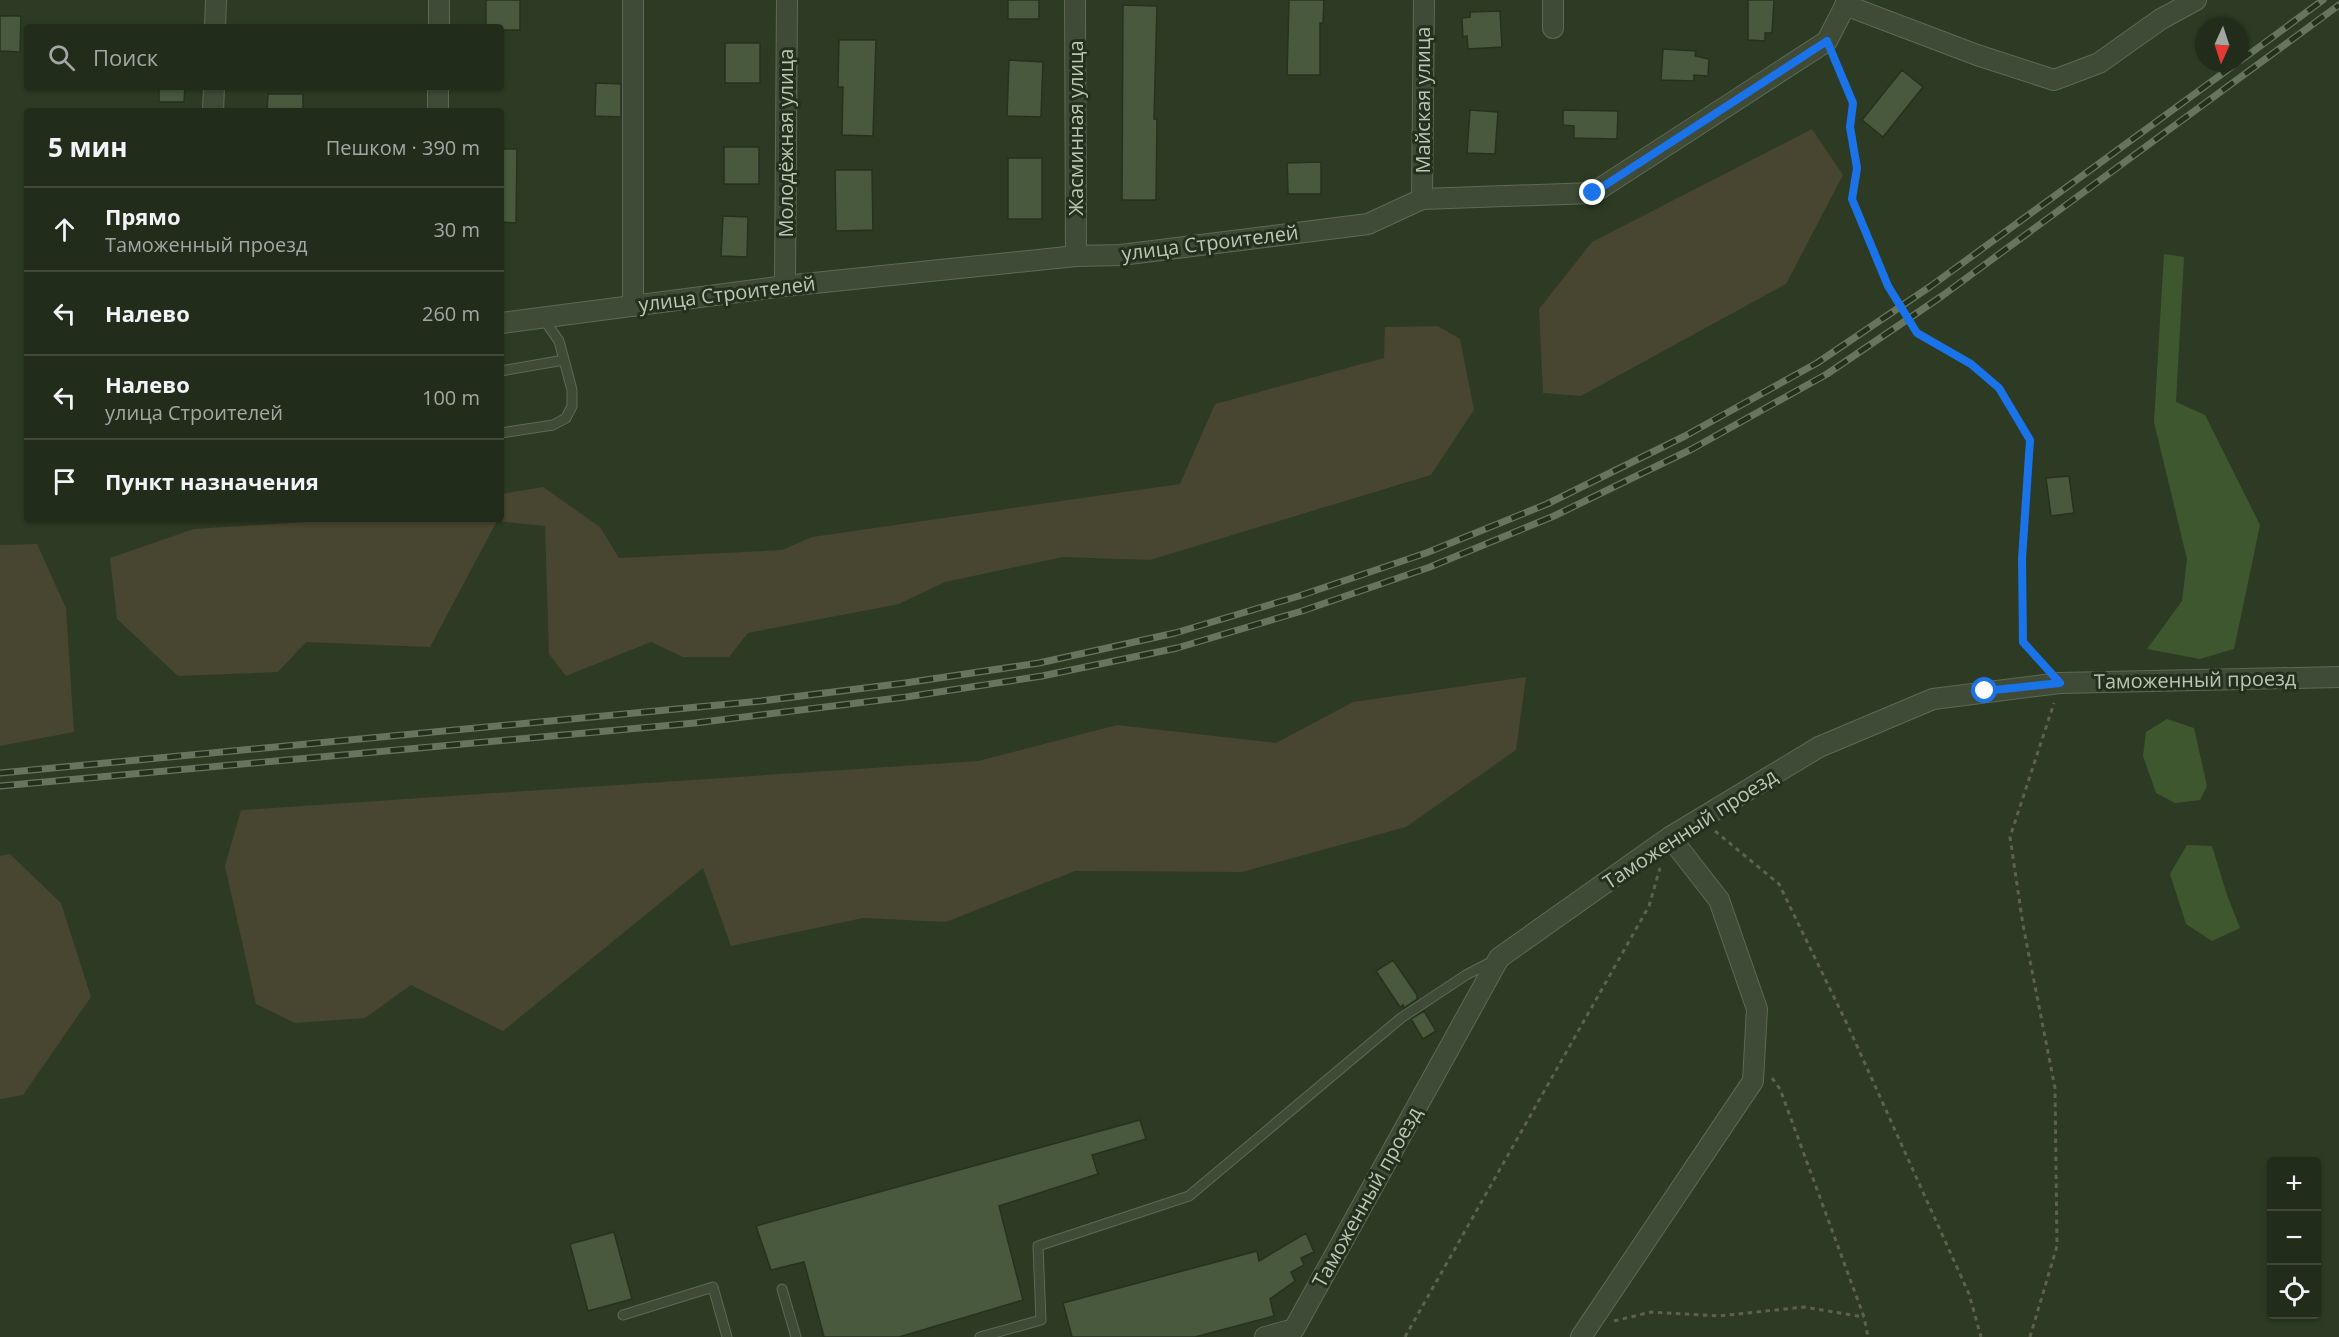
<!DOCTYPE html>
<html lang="ru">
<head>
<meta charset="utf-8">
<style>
  body { margin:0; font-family:"Open Sans",sans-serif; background:#2e3828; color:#f1f3f6 }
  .controls { position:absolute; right:18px; bottom:18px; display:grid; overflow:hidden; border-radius:6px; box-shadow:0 2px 4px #0004 }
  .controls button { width:54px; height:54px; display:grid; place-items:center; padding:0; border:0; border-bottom:2px solid #3f483a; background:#222c1b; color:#f1f3f6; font:30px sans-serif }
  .compass { position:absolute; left:2195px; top:18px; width:54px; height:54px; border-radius:50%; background:#222c1b; box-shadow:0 2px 4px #0004; rotate:183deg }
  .stop { position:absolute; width:18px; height:18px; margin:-14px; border:4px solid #1a73e8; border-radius:50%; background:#fff }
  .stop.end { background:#1a73e8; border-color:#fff; box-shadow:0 2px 6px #0008 }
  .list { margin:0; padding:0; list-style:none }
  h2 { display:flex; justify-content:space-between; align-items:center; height:78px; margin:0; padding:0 24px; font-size:26px }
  h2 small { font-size:20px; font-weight:400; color:#a2a7a3 }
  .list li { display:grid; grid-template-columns:39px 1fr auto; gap:18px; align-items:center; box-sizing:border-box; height:84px; padding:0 24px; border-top:2px solid #3f483a }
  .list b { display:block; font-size:22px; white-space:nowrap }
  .list p { margin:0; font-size:20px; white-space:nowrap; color:#a2a7a3 }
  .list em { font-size:20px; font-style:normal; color:#a2a7a3 }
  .icon { flex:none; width:33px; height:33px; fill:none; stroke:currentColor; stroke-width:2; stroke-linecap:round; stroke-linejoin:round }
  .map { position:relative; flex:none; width:2339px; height:1337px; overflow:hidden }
  .search { position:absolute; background:#222c1b; box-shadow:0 2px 4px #0004; left:24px; top:24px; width:480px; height:66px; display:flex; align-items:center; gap:15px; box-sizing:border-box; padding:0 21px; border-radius:6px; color:#a2a7a3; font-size:22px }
  .panel { position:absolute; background:#222c1b; box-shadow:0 2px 4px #0004; left:24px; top:108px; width:480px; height:414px; border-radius:6px }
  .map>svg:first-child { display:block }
  .green { fill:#484531 }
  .water { fill:#3f572f }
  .building { fill:#48593e; stroke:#26321f; stroke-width:1.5 }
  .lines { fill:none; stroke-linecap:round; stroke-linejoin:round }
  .lane-casing { stroke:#5d6956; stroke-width:11 }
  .street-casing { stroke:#5d6956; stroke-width:22 }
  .path { stroke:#5e624c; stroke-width:3; stroke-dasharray:4.5 4.5; stroke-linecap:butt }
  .lane { stroke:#3f4b37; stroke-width:9 }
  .street { stroke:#3f4b37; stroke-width:20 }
  .rail-casing { stroke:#66755e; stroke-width:7 }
  .rail { stroke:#24301d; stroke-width:4.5; stroke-dasharray:14; stroke-linecap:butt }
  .route { stroke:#1a73e8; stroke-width:8 }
  .labels { text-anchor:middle; stroke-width:6; stroke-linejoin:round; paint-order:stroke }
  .street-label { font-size:20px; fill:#bac7b3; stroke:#24301d }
</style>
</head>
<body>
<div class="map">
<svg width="2339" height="1337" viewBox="0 0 2339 1337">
  <rect width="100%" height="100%" fill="#2d3b24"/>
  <path class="green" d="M 1812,129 L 1843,175 L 1786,284 L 1581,396 L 1543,393 L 1539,309 L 1592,242 Z
    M 1438,326 L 1460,339 L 1474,410 L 1431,475 L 1150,560 L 1063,557 L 945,582 L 899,604 L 748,633 L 729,657 L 683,657 L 651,642 L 566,676 L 549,654 L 545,526 L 497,521 L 430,647 L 306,642 L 278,672 L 178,676 L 117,619 L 110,558 L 194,529 L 351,519 L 501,519 L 501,494 L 543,487 L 600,527 L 619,558 L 782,550 L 812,537 L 1180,484 L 1215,404 L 1384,358 L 1385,327 Z
    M 37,544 L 66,608 L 74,732 L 0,746 L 0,545 Z
    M 1526,677 L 1516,750 L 1406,827 L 1242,872 L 1075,871 L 946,922 L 863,918 L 731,946 L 703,868 L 503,1031 L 411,985 L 365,1018 L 295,1023 L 256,1004 L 225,866 L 241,810 L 978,761 L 1117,725 L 1276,743 L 1353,702 Z
    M 10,854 L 61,903 L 91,997 L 23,1095 L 0,1099 L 0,856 Z"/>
  <path class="water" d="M 2164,254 L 2184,257 L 2176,402 L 2205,415 L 2260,525 L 2234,649 L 2200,659 L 2147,649 L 2182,601 L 2187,559 L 2154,422 Z
    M 2167,719 L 2194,728 L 2207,786 L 2200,800 L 2175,803 L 2156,793 L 2143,756 L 2146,732 Z
    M 2187,845 L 2212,846 L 2227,895 L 2240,928 L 2212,941 L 2186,924 L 2170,874 Z"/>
  <path class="building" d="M 486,0 L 520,0 L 520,30 L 501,30 L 501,27 L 486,27 Z
    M 1008,0 L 1039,0 L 1039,19 L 1008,19 Z
    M 1289,0 L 1324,0 L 1323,23 L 1320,23 L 1320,75 L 1287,75 Z
    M 1748,0 L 1774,0 L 1772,33 L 1765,33 L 1765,41 L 1748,40 Z
    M 1123,5 L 1157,6 L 1154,119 L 1157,119 L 1156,200 L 1122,200 Z
    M 1500,11 L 1502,47 L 1468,49 L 1467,36 L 1463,37 L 1462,18 L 1470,17 L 1470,12 Z
    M 0,16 L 21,16 L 20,52 L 0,51 Z
    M 839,40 L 876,40 L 873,136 L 842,135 L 843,87 L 838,87 Z
    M 725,43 L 760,43 L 760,83 L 725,83 Z
    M 1663,49 L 1696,51 L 1695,56 L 1709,59 L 1708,76 L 1694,75 L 1694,81 L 1661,80 Z
    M 1009,60 L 1043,62 L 1041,117 L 1007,116 Z
    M 1902,70 L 1923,87 L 1883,137 L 1862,120 Z
    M 596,83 L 621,84 L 621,117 L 595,116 Z
    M 159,87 L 185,87 L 184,102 L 159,102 Z
    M 268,94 L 303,94 L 303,111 L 267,111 Z
    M 1470,110 L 1498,112 L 1495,154 L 1467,153 Z
    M 1563,110 L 1618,111 L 1617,139 L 1574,138 L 1574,126 L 1563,125 Z
    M 724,147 L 759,147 L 759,184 L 724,184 Z
    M 501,149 L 517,149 L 516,223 L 501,222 Z
    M 1008,158 L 1042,158 L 1042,219 L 1008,219 Z
    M 1321,162 L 1321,194 L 1288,194 L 1287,163 Z
    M 835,170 L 872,170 L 873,230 L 836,231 Z
    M 723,216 L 748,217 L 747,257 L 721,256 Z
    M 2069,476 L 2074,513 L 2051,516 L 2046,478 Z
    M 1393,960 L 1417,995 L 1417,999 L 1404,1008 L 1403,1005 L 1400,1007 L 1376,971 Z
    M 1424,1011 L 1436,1031 L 1423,1039 L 1411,1019 Z
    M 1140,1120 L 1146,1139 L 1092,1155 L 1098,1174 L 999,1206 L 1023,1300 L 899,1337 L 824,1337 L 804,1262 L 771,1270 L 756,1226 Z
    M 614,1232 L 632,1299 L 588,1311 L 570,1244 Z
    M 1306,1233 L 1314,1252 L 1301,1258 L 1304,1265 L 1291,1272 L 1295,1281 L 1270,1299 L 1274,1316 L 1195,1337 L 1072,1337 L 1063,1303 L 1257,1251 L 1259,1261 Z"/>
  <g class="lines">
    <defs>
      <path id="lane" d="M 501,371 L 564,360
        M 501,433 L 553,425 L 566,418 L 572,406 L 572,390 L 559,341 L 543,318
        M 782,1289 L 796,1337
        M 623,1315 L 713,1287 L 727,1337
        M 980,1337 L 1041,1320 L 1038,1246 L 1189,1196 L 1401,1018 L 1466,975 L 1495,960"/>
      <path id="street" d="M 633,0 L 633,306
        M 1075,0 L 1076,256
        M 1553,0 L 1553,28
        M 1845,5 L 1977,55 L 2054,80 L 2099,63 L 2161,19 L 2196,0
        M 215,27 L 216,0
        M 439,27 L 439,0
        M 213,111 L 214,87
        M 438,111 L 438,87
        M 1422,199 L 1424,0
        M 785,286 L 787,0
        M 501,323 L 785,286 L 1076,256 L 1121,255 L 1368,224 L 1422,199 L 1593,193 L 1827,41 L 1848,0
        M 1265,1337 L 1294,1329 L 1499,958 L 1670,837 L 1819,747 L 1933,699 L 2060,683 L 2339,677
        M 1581,1337 L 1753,1081 L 1757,1009 L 1719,900 L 1670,837"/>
    </defs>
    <use href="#lane" class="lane-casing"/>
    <use href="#street" class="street-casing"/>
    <path class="path" d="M 1834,59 L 1853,103 L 1850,127 L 1857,168 L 1853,199 L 1888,286 L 1917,333 L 1971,364 L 1999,388 L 2030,440 L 2022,559 L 2023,642 L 2046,667
      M 1715,831 L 1779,884 L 1848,1026 L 1969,1294 L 1981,1337
      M 1772,1078 L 1780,1089 L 1864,1317 L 1868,1337
      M 1614,1321 L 1651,1312 L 1719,1316 L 1804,1307 L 1864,1317
      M 1405,1337 L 1649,906 L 1660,868
      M 2030,1337 L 2057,1246 L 2055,1088 L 2023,925 L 2010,837 L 2054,703"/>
    <use href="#lane" class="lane"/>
    <use href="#street" class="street"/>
    <defs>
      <path id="rail" d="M 2240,61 L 2323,0
        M 0,773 L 761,701 L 905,683 L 1039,663 L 1098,650 L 1175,633 L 1299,596 L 1426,553 L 1547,504 L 1685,436 L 1817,363 L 1931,286 L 2237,63
        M 0,786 L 695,723 L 906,697 L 1042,676 L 1177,648 L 1302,611 L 1430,567 L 1554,516 L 1692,449 L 1827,374 L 1942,296 L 2339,5"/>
    </defs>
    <use href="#rail" class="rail-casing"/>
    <use href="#rail" class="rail"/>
  </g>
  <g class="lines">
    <path class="route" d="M 1593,193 L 1827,41 L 1853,103 L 1850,127 L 1857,168 L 1852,199 L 1888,286 L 1917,333 L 1971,364 L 1999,388 L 2030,440 L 2022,559 L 2023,642 L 2060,683 L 1985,691"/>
  </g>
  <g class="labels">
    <g class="street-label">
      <text transform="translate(1423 100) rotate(-90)" y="7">Майская улица</text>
      <text transform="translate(1076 128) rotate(-90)" y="7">Жасминная улица</text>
      <text transform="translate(786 143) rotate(-90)" y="7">Молодёжная улица</text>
      <text transform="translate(1210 243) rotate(-7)" y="7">улица Строителей</text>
      <text transform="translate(727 294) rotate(-7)" y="7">улица Строителей</text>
      <text transform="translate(2195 680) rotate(-1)" y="7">Таможенный проезд</text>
      <text transform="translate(1690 829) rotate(-33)" y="7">Таможенный проезд</text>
      <text transform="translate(1367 1197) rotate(-61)" y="7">Таможенный проезд</text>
    </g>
  </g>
</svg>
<div class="controls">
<button>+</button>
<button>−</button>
<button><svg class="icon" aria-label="locate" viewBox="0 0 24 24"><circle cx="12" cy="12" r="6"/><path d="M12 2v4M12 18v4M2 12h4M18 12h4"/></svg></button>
</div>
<svg class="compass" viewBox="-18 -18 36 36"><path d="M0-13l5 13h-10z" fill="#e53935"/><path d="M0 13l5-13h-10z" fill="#a2a7a3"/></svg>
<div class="stop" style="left:1985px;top:691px"></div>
<div class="stop end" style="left:1593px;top:193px"></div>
<div class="search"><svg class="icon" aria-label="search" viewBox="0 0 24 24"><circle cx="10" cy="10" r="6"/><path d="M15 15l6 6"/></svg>Поиск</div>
<section class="panel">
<h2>5 мин<small>Пешком · 390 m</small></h2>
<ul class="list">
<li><svg class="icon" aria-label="ahead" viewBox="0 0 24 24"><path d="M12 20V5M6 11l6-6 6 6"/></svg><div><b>Прямо</b><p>Таможенный проезд</p></div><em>30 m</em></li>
<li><svg class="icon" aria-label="left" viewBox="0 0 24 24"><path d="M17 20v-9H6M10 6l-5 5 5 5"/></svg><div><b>Налево</b></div><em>260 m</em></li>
<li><svg class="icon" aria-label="left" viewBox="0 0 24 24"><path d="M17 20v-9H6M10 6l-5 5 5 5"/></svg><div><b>Налево</b><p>улица Строителей</p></div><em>100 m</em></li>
<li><svg class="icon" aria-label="arrive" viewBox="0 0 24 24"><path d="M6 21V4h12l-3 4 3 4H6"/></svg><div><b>Пункт назначения</b></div></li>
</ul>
</section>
</div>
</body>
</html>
